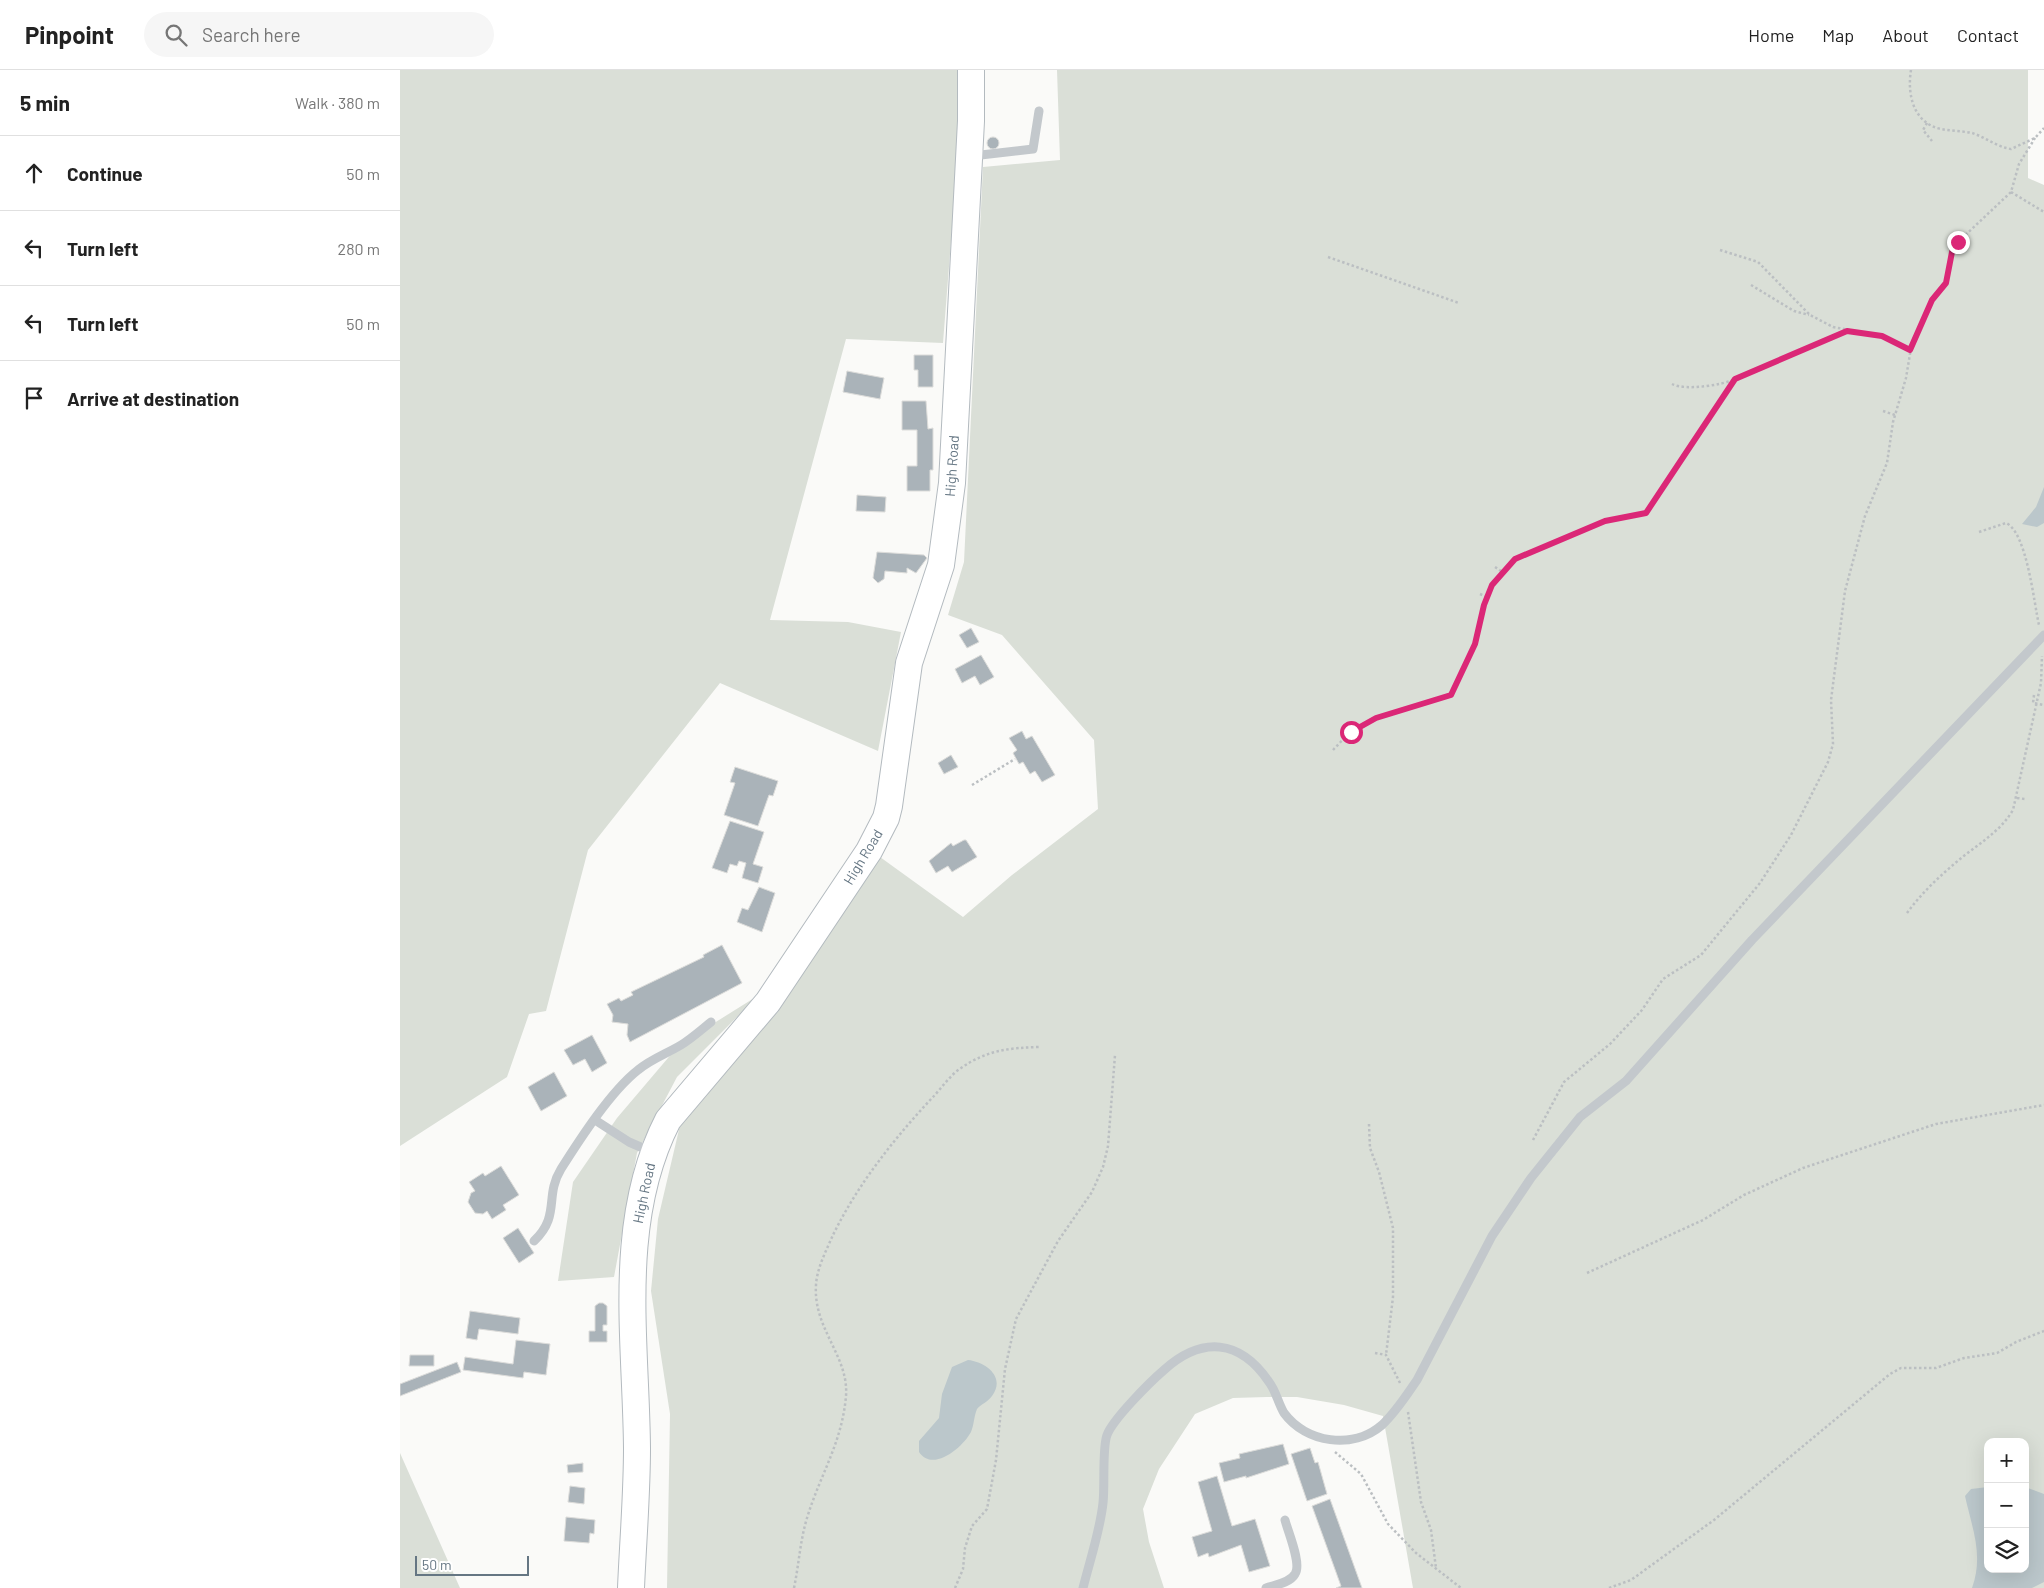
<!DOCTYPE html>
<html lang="en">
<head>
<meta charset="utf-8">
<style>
  body { margin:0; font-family:Barlow,sans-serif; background:#f6f6f6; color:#222 }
  .controls { position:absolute; right:15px; bottom:15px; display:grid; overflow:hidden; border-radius:10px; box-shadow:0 5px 20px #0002 }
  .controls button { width:45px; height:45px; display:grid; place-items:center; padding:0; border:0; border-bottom:1px solid #e0e0e0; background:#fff; color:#222; font:25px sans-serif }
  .scale { position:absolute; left:15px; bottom:12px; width:114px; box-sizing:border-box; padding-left:5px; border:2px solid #657683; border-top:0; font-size:14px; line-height:18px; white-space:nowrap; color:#657683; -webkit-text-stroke:4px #fff; paint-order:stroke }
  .stop { position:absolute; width:15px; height:15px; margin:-11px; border:4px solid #db2777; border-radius:50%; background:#fff }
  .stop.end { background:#db2777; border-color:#fff; box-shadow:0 1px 5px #0008 }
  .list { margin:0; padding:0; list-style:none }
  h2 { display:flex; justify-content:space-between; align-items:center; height:65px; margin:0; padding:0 20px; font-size:21px }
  h2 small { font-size:16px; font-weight:400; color:#767676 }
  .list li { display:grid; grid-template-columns:32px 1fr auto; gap:15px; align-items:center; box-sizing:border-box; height:75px; padding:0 20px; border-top:1px solid #e0e0e0 }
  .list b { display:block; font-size:19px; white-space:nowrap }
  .list em { font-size:16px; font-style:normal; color:#767676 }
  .icon { flex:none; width:28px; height:28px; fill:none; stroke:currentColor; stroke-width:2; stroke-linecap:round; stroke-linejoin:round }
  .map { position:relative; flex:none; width:1644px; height:1518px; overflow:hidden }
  header { display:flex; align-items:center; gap:30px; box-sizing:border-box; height:70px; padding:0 25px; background:#fff; border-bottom:1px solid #e0e0e0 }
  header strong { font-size:24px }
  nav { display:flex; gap:28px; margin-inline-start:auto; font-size:18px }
  .search { width:350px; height:45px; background:#f6f6f6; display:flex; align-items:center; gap:12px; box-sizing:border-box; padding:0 18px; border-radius:28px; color:#767676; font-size:19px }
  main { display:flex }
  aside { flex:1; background:#fff }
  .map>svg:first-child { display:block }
  .green { fill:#dadfd7; fill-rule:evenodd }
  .water { fill:#bbc7cb }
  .building { fill:#aab3b9; stroke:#dcdcda }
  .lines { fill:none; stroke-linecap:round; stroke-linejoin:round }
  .secondary-casing { stroke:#b3babf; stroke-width:28 }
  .path { stroke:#bbbfc2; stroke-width:2.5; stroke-dasharray:2.5 2.5; stroke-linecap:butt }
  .service { stroke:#c3c8cc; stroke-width:9 }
  .secondary { stroke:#fff; stroke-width:26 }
  .route { stroke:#db2777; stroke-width:6 }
  .labels { text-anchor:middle; stroke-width:5; stroke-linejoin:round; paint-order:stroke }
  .street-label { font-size:14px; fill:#657683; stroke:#fff }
</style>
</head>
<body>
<header>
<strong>Pinpoint</strong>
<div class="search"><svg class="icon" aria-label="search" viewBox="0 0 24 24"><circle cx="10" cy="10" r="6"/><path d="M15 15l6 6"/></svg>Search here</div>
<nav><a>Home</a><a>Map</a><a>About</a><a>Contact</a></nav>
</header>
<main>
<aside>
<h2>5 min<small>Walk · 380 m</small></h2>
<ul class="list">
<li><svg class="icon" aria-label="ahead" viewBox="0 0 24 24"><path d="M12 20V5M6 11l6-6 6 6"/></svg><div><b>Continue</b></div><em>50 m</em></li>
<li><svg class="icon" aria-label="left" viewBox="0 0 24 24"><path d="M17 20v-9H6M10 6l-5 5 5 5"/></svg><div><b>Turn left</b></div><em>280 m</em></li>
<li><svg class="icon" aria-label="left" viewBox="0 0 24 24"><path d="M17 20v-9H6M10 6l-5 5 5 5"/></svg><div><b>Turn left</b></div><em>50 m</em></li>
<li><svg class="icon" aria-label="arrive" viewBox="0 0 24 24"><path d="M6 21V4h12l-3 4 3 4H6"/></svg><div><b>Arrive at destination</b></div></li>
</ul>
</aside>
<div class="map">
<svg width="1644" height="1518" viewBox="0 0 1644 1518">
  <rect width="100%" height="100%" fill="#fafaf8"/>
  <path class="green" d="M 0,0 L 559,0 L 557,94 L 543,273 L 446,269 L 370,550 L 448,552 L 501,562 L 478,681 L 320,613 L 188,780 L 146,941 L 129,944 L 107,1007 L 0,1076 Z
    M 657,0 L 1628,0 L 1628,108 L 1644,115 L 1644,1518 L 1013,1518 L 983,1346 L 944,1335 L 897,1327 L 867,1327 L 833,1328 L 795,1344 L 759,1399 L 743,1439 L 749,1472 L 764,1518 L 267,1518 L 270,1344 L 251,1221 L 258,1149 L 281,1051 L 480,787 L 563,847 L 612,805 L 698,739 L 694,670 L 602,565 L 548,545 L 564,492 L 583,97 L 660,90 ZM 1588,1372 L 1625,1372 L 1625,1499 L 1588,1499 Z
    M 359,925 L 277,1007 L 237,1083 L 214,1207 L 158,1211 L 173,1112 L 217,1048 L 279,975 Z
    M 0,1383 L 60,1518 L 0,1518 Z"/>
  <path class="water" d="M 1644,417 L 1644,453 L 1637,457 L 1622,454 L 1636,437 Z
    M 568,1290 C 586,1292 606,1307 592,1326 C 588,1332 581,1334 577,1339 C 574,1346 574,1355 571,1362 C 563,1377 533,1403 519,1382 L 519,1371 L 539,1348 L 542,1324 L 552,1297 Z
    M 1588,1417 L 1588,1499 L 1625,1499 L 1625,1417 L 1644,1424 L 1644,1512 L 1632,1518 L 1572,1518 C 1584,1485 1572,1458 1565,1426 L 1571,1419 Z"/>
  <path class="building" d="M587 73a6 6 0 1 1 12 0a6 6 0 1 1-12 0Z
    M 514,285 L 533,285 L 533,317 L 518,317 L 518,300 L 514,300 Z
    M 447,301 L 484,308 L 480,329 L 443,322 Z
    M 502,331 L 526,331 L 528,359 L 533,358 L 533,400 L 530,400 L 530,421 L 507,421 L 507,396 L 517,396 L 517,360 L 502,360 Z
    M 457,425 L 486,427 L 485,442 L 456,441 Z
    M 477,482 L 524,485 L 527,488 L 516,503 L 507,498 L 507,503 L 485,501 L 484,509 L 478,513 L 473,508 Z
    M 571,558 L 579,572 L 567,578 L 559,565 Z
    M 581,585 L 594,607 L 580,615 L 575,606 L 562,613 L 555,599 Z
    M 622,661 L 626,669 L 632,666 L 655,705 L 642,712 L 635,701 L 630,704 L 623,692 L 619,694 L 613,683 L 617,680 L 609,668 Z
    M 551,685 L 558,697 L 544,704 L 538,693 Z
    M 335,697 L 378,711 L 373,726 L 369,725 L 358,756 L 324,745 L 335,713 L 330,712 Z
    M 330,751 L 364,762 L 353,794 L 363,797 L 358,813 L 342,808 L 346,793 L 339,791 L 337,796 L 330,794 L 327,803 L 312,798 Z
    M 564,770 L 566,770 L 577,787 L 552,802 L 548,796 L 536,803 L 529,791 L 551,773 L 553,776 Z
    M 359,817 L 375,823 L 362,862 L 337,852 L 342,838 L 348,840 Z
    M 322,875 L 342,913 L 230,972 L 227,965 L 228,954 L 212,952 L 213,945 L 207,934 L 219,928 L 221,931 L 233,925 L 231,922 L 304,887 L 303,885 Z
    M 192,965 L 207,993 L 192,1002 L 185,989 L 173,995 L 164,980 Z
    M 154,1002 L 167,1026 L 141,1041 L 128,1017 Z
    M 101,1096 L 119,1125 L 103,1135 L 106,1140 L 92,1149 L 87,1141 L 83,1144 L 75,1143 L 68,1132 L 71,1123 L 75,1121 L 69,1112 L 83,1103 L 85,1106 Z
    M 118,1158 L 134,1183 L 119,1193 L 103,1168 Z
    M 199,1233 L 203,1233 L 207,1236 L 207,1255 L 203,1255 L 203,1261 L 207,1261 L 207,1272 L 189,1272 L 189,1261 L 195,1261 L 195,1236 Z
    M 70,1241 L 120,1248 L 118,1264 L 79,1259 L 77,1270 L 66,1268 Z
    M 116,1270 L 150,1274 L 146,1305 L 124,1302 L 123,1308 L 63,1300 L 65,1287 L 113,1294 Z
    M 10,1285 L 34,1285 L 34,1296 L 9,1296 Z
    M 57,1292 L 61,1302 L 0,1326 L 0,1314 Z
    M 883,1374 L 889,1394 L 846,1408 L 846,1406 L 824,1412 L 819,1393 L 840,1388 L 839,1384 Z
    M 910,1378 L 915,1393 L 918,1392 L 927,1424 L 907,1431 L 891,1384 Z
    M 183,1393 L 183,1402 L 168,1403 L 167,1395 Z
    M 817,1406 L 832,1456 L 855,1449 L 870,1496 L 849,1502 L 841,1475 L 809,1487 L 808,1483 L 798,1487 L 792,1467 L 812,1461 L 798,1412 Z
    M 170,1416 L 185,1418 L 184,1434 L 168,1432 Z
    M 930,1429 L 962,1518 L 936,1518 L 941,1516 L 912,1436 Z
    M 166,1447 L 195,1450 L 194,1464 L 190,1463 L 189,1473 L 164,1471 Z"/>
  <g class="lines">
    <defs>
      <path id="secondary" d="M 231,1518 C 233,1471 237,1424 237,1378 C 236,1269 216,1151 268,1050 L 368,932 L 469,781 L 486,748 L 489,736 L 509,593 L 541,495 L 552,413 L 571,51 L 571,0"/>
    </defs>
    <use href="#secondary" class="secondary-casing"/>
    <path class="path" d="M 1511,0 C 1507,24 1513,53 1541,59 C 1551,61 1562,61 1572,63 C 1585,67 1597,77 1611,79 L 1635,68 L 1644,58
      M 1527,53 L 1523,60 L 1532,71
      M 1611,122 L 1644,142
      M 1320,180 L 1358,192 L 1410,245 L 1433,257 L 1482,266 L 1510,280
      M 928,187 L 1059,233
      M 1351,215 L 1394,241 L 1409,245
      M 1272,314 C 1286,321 1322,315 1336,309 C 1373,294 1409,277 1446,261
      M 1483,341 L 1495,345
      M 1579,462 L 1606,453 C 1627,462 1634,534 1639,555
      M 1095,497 L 1107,505
      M 1080,524 L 1087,527
      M 1634,625 L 1633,633 L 1644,635
      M 933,680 L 951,661 L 977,648 L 1051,625 L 1075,574 L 1084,535 L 1092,515 L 1115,489 L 1205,451 L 1246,443 L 1335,309
      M 572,715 L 615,689
      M 1617,728 L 1625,729
      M 1507,843 C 1523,821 1544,802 1565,785 C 1583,771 1601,760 1613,740 L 1641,613 L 1642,586
      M 969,1054 L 970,1078 L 979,1102 L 993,1158 L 993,1227 L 986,1285
      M 1133,1070 L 1164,1012 L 1210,974 L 1242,940 L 1263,909 L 1301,885 L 1360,813 L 1391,765 L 1428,692 L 1433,674 L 1431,630 L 1445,521 L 1465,446 L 1487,393 L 1493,352 L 1506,308 L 1512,272 L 1532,230 L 1546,213 L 1552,182 L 1558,172 L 1611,122 L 1619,94 L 1635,68
      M 1187,1203 L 1303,1150 L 1344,1125 L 1403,1098 L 1536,1054 L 1644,1035
      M 975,1283 L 986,1285 L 1000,1313
      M 1008,1342 L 1021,1432 L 1031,1460 L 1036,1498
      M 935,1382 L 961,1404 L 988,1454 L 1016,1483 L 1061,1518
      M 394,1518 C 399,1494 400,1471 407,1448 C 420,1405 442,1373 446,1326 C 449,1286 413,1259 416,1215 C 417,1198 426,1181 433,1165 C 458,1114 493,1070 532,1028 C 541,1019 550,1005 561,998 C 587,980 609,978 639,977
      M 555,1518 L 563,1499 L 565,1478 L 572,1456 L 587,1439 L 596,1390 L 605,1299 L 616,1249 L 658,1171 L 692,1122 L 703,1097 L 708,1076 L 715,985
      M 1209,1518 L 1231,1510 L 1314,1450 L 1490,1304 L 1501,1298 L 1536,1298 L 1564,1288 L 1597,1283 L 1616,1272 L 1644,1261"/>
    <path class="service" d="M 572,86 L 633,79 L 639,41
      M 195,1050 L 229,1072 L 252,1082
      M 134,1171 C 161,1145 144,1127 161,1099 C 180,1069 211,1021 238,1000 C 251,989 266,984 281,975 C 291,969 301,960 311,952
      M 683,1518 C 690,1490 700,1461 703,1433 C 705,1416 702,1378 707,1365 C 713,1349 750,1312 764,1300 C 802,1266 840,1269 869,1312 C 876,1321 878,1333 884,1343 C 906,1373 953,1380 982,1355 C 996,1342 1006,1326 1017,1310 L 1092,1166 L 1131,1108 L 1180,1047 L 1226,1011 L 1352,870 L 1644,565
      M 866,1518 C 875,1515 890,1513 895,1504 C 902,1494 888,1462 885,1450"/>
    <use href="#secondary" class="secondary"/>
  </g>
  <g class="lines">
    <path class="route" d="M 951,662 L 976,648 L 1051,625 L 1075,574 L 1084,535 L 1092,515 L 1115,489 L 1205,451 L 1246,443 L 1335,309 L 1447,261 L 1482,266 L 1510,280 L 1532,230 L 1546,213 L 1552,182 L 1558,172"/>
  </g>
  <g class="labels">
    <g class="street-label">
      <text transform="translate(552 396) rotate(-86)" y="5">High Road</text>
      <text transform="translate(463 787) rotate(-59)" y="5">High Road</text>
      <text transform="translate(244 1123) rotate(-78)" y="5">High Road</text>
    </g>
  </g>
</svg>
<div class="controls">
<button>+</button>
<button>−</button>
<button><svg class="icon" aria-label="layers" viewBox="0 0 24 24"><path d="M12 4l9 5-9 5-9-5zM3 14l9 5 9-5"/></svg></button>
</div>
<div class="scale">50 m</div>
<div class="stop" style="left:951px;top:662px"></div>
<div class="stop end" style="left:1558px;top:172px"></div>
</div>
</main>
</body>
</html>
